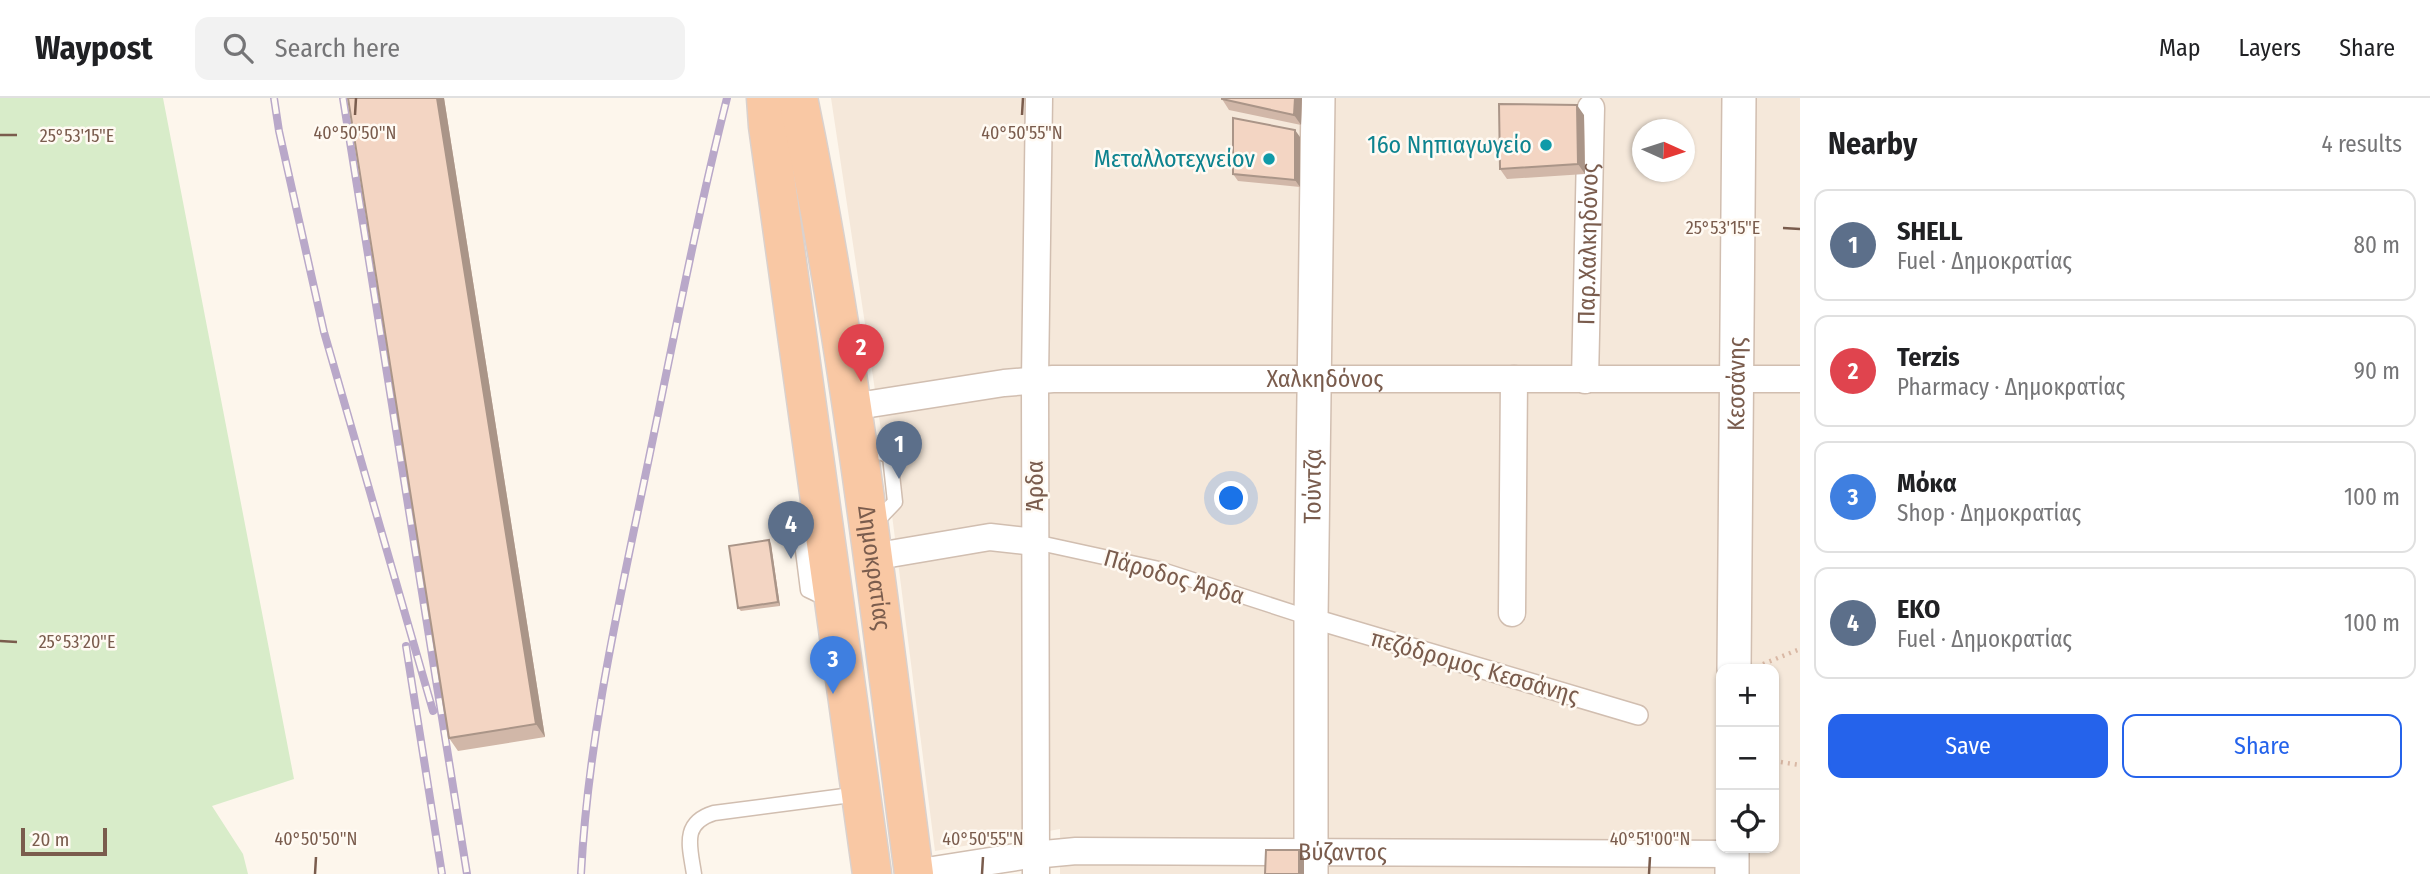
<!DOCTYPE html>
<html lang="en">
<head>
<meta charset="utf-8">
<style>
  body { margin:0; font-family:"Fira Sans Condensed",sans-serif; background:#f2f2f2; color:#202124 }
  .controls { position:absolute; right:21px; bottom:21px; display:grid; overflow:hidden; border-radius:14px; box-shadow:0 2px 5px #0004 }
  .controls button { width:63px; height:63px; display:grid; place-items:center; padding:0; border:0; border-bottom:2px solid #e0e0e0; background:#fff; color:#202124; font:35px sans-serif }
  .compass { position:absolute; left:1632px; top:21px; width:63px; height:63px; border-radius:50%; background:#fff; box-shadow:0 2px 5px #0004; rotate:93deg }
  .scale { position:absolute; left:21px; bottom:18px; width:86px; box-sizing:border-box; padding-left:7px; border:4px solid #7a5c4d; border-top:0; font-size:19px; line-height:24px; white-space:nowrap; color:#7a5c4d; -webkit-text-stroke:5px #fffaf3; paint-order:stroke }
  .you { position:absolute; left:1232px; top:401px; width:24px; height:24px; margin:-18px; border:5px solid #fff; border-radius:50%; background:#1a73e8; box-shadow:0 0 0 10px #1a73e833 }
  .badge { display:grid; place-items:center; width:46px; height:46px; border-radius:50%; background:#2563eb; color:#fff; font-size:23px; font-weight:700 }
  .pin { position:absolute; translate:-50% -58px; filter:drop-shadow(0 2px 4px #0008) }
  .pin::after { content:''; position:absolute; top:37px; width:24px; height:21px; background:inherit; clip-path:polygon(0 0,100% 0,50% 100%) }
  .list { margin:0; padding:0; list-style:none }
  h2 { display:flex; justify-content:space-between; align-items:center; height:91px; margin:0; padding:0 28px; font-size:30px }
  h2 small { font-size:23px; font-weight:400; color:#757577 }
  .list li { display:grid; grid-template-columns:46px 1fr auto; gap:21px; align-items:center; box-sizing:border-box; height:112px; margin:0 14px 14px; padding:0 14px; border:2px solid #e0e0e0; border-radius:14px }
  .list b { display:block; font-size:26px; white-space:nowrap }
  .list p { margin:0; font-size:23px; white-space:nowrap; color:#757577 }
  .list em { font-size:23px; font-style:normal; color:#757577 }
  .actions { display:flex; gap:14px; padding:21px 28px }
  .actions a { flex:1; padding:16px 0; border:2px solid #2563eb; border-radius:14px; text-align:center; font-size:24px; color:#2563eb }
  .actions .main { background:#2563eb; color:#fff }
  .icon { flex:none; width:38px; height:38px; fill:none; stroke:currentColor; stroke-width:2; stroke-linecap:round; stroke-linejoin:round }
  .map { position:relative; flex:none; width:1800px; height:776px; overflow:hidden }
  header { display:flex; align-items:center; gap:42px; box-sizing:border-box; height:98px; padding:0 35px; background:#fff; border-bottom:2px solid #e0e0e0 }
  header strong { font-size:33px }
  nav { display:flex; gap:38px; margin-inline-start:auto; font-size:24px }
  .search { width:490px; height:63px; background:#f2f2f2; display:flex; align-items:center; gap:18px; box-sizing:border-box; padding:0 24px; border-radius:14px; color:#757577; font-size:26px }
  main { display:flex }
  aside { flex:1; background:#fff }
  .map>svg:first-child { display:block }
  .residential { fill:#f5e8da; fill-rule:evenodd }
  .green { fill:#d8ecc9 }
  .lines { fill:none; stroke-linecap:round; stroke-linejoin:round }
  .service-casing { stroke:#d1beb0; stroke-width:17 }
  .pedestrian-casing { stroke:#d1beb0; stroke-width:22 }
  .minor-casing { stroke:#d1beb0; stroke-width:29 }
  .tertiary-casing { stroke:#d1beb0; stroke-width:36 }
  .trunk-casing { stroke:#dad1cd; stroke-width:41 }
  .path { stroke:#d9b8a5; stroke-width:4.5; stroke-dasharray:2 5; stroke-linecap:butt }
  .service { stroke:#fff; stroke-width:14 }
  .pedestrian { stroke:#fff; stroke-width:19 }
  .minor { stroke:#fff; stroke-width:26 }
  .tertiary { stroke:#fff; stroke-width:33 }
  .trunk { stroke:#f9c8a4; stroke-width:38 }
  .rail-casing { stroke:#b9a8c9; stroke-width:8 }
  .rail { stroke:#fffaf3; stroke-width:5; stroke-dasharray:16; stroke-linecap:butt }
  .wall { fill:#d1b7a8 }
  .shaded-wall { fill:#aa9588 }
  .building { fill:#f3d5c3; stroke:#aa9588; stroke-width:2 }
  .ticks { fill:none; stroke:#7a5c4d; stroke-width:2.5 }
  .culture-dot { fill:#0f9aa8; stroke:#fffaf3; stroke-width:2.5 }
  .labels { text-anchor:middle; stroke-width:5; stroke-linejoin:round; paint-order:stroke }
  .culture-label { font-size:24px; fill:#0d838f; stroke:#fffaf3; text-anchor:end }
  .street-label { font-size:24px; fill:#7a5c4d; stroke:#fffaf3 }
  .ticks-label { font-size:18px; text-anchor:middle; fill:#7a5c4d; stroke:#fffaf3; stroke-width:5; stroke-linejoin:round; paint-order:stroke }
</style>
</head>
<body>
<header>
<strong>Waypost</strong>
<div class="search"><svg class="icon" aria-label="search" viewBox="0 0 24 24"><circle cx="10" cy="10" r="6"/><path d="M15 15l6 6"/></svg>Search here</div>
<nav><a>Map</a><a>Layers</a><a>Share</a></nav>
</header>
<main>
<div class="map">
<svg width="1800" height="776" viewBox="0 0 1800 776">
  <rect width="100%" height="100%" fill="#fdf6ec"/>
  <path class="residential" d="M 831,0 L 1800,0 L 1800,776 L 1060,776 L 1060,731 L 935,753 L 882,339 ZM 1643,32 L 1685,32 L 1685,74 L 1643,74 ZM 1721,571 L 1774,571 L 1774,750 L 1721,750 Z"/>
  <path class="green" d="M 0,0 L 163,0 L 294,681 L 212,708 L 243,756 L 248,776 L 0,776 Z"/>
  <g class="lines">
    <defs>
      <path id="service" d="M 860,347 L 890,358 L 895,404 L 874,426
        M 815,411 L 800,429 L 808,492 L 831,503
        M 1035,444 L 1159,471 L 1310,520
        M 694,776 C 690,749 681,725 714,715 L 859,696"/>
      <path id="pedestrian" d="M 1311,520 L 1638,617"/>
      <g id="minor">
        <path id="s1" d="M 1585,282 L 1591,10"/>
        <path id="s2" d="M 851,309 L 1004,285 L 1053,281 L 1800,281"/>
        <path d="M 872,459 L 990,439 L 1035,444"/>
        <path d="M 1512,515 L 1514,281"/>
        <path id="s3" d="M 914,775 L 1023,758 L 1076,753 L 1732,756"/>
        <path d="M 1036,776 L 1035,281 L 1039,0"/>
      </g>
      <g id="tertiary">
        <path id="s4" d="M 1734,571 L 1739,0"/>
        <path id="s5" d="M 1311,776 L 1311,520 L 1318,0"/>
        <path d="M 1732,776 L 1732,750"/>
      </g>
      <g id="trunk">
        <path d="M 766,0 L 768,28 L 872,776"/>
        <path id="s6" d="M 798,0 C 851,256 880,517 914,776"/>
      </g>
    </defs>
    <use href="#service" class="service-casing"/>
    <use href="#pedestrian" class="pedestrian-casing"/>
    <use href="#minor" class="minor-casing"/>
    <use href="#tertiary" class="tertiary-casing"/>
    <use href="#trunk" class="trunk-casing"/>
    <path class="path" d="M 1763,566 L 1800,551
      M 1774,663 L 1800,667"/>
    <use href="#service" class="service"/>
    <use href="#pedestrian" class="pedestrian"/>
    <use href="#minor" class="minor"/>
    <use href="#tertiary" class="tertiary"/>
    <use href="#trunk" class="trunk"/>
    <defs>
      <path id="rail" d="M 274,0 L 279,33 L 324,234 L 433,613
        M 343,0 L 467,776
        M 406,548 L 442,776
        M 581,776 C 588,643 617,514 644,384 C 671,255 695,127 727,0"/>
    </defs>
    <use href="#rail" class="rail-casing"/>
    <use href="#rail" class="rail"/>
  </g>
  <path class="wall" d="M 348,0 L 444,0 L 545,639 L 458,653 L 449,640 Z
    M 1302,0 L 1301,27 L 1229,12 L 1222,1 Z
    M 1584,17 L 1585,76 L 1507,81 L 1500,71 Z
    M 1300,39 L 1300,89 L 1238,83 L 1233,76 Z
    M 771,446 L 780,508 L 741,513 L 738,510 Z"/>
  <path class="shaded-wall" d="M 437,0 L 444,0 L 545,639 L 536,626 Z
    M 1295,0 L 1302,0 L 1301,27 L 1294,17 Z
    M 1577,7 L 1584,17 L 1585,76 L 1578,66 Z
    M 1295,32 L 1300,39 L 1300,89 L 1295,82 Z
    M 769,442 L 771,446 L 780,508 L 778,504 Z
    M 1299,752 L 1304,759 L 1304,776 L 1299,776 Z"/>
  <path class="building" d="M 348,0 L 437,0 L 536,626 L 449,640 Z
    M 1222,0 L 1295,0 L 1294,17 L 1222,1 Z
    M 1499,6 L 1577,7 L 1578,66 L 1500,71 Z
    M 1233,20 L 1295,32 L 1295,82 L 1233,76 Z
    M 769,442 L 778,504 L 738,510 L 729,448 Z
    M 1266,752 L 1299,752 L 1299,776 L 1265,776 Z"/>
  <path class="ticks" d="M 355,17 L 356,0M 1022,17 L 1023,0M 0,37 L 17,37M 1783,130 L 1800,131M 0,543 L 17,544M 315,776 L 316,759M 982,776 L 983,759M 1649,776 L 1650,759"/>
  <g class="culture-dot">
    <circle cx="1546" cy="47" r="7"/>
    <circle cx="1269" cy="61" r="7"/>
  </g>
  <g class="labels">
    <g class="culture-label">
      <text x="1532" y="55">16ο Νηπιαγωγείο</text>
      <text x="1255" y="69">Μεταλλοτεχνείον</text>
    </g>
    <g class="street-label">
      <text dy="8" stroke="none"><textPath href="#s1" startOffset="136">Παρ.Χαλκηδόνος</textPath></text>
      <text dy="8" stroke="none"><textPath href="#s2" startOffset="476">Χαλκηδόνος</textPath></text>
      <text dy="8" stroke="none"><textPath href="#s4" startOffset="285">Κεσσάνης</textPath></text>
      <text transform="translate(1035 388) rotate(-90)" y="8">Άρδα</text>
      <text dy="8" stroke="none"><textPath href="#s5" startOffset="388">Τούντζα</textPath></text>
      <text dy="8" stroke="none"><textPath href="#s6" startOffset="476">Δημοκρατίας</textPath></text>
      <text transform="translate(1174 479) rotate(16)" y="8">Πάροδος Άρδα</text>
      <text transform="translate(1475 569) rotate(16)" y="8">πεζόδρομος Κεσσάνης</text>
      <text dy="8" stroke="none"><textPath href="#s3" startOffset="430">Βύζαντος</textPath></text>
    </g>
  </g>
  <g class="ticks-label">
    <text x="355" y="41">40°50'50"N</text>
    <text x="1022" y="41">40°50'55"N</text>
    <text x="77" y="44">25°53'15"E</text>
    <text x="1723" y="136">25°53'15"E</text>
    <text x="77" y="550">25°53'20"E</text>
    <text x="316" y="747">40°50'50"N</text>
    <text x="983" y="747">40°50'55"N</text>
    <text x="1650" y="747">40°51'00"N</text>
  </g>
</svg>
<div class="controls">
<button>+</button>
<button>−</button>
<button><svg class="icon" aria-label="locate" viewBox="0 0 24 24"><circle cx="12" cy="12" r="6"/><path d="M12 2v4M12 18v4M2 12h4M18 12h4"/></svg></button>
</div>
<svg class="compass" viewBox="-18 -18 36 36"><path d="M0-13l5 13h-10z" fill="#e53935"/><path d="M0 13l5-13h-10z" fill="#757577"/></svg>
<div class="scale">20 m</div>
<div class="you"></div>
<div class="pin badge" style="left:899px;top:381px;background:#5c6f8a">1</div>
<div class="pin badge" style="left:861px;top:284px;background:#e0444e">2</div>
<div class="pin badge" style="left:833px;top:596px;background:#3f7fe0">3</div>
<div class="pin badge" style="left:791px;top:461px;background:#5c6f8a">4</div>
</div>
<aside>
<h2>Nearby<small>4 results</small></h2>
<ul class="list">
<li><span class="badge" style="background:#5c6f8a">1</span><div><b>SHELL</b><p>Fuel · Δημοκρατίας</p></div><em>80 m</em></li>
<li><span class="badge" style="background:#e0444e">2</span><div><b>Terzis</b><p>Pharmacy · Δημοκρατίας</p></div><em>90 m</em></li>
<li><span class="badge" style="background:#3f7fe0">3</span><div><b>Μόκα</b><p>Shop · Δημοκρατίας</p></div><em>100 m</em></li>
<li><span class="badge" style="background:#5c6f8a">4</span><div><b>EKO</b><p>Fuel · Δημοκρατίας</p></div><em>100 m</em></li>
</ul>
<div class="actions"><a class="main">Save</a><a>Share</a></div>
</aside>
</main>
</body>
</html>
